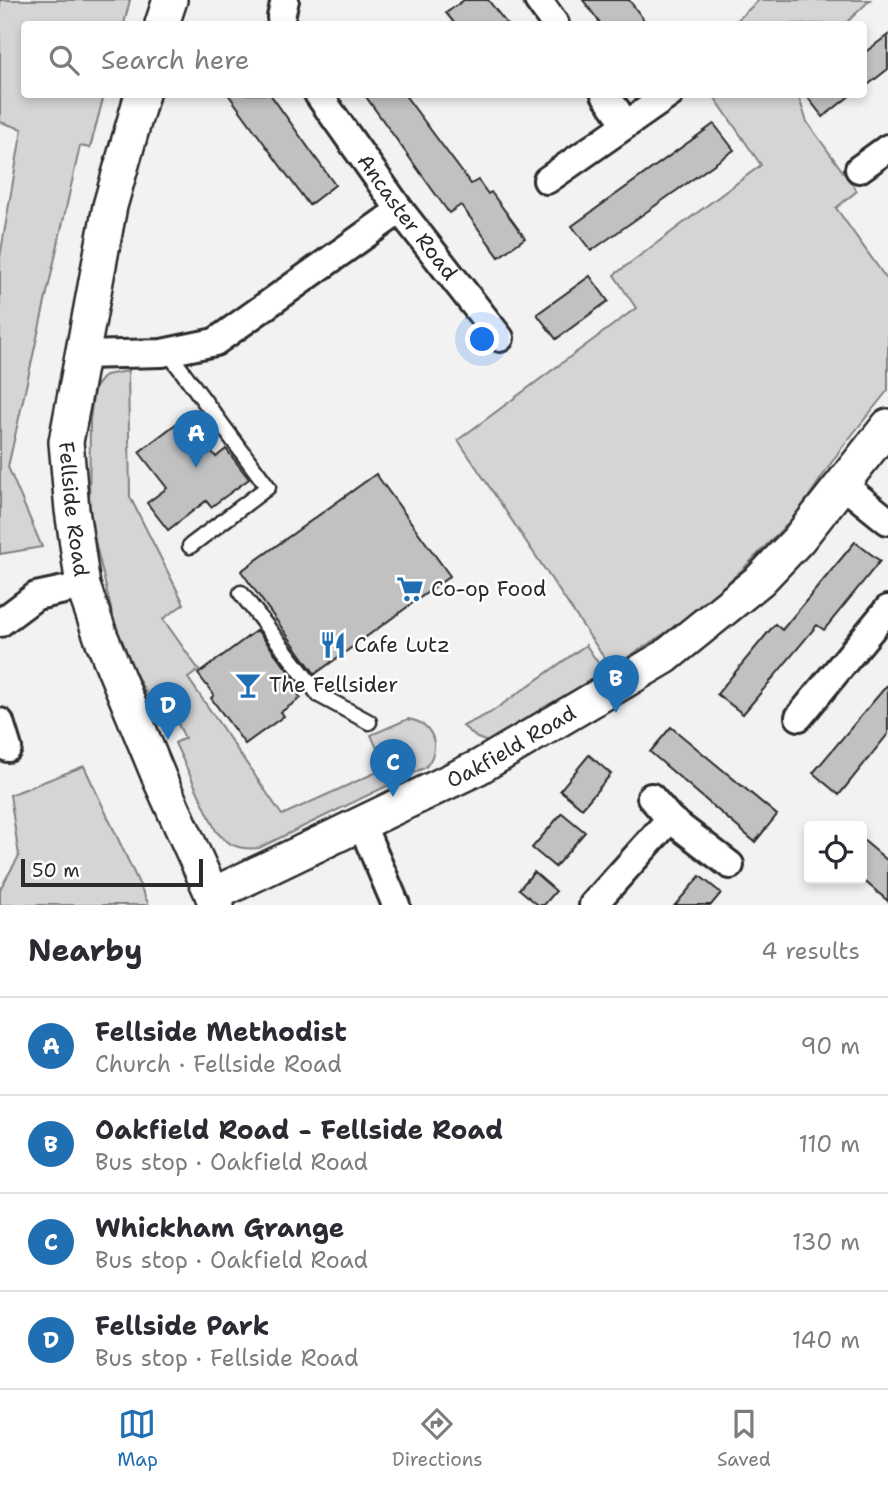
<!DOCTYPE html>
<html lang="en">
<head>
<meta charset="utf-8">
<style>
  body { margin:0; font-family:"Shantell Sans",sans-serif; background:#f2f2f3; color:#2b2b33 }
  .controls { position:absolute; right:21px; bottom:21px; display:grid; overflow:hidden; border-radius:7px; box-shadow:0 4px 10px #0003 }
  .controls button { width:63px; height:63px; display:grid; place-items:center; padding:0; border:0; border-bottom:2px solid #e1e1e2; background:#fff; color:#2b2b33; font:35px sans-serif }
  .scale { position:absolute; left:21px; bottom:18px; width:182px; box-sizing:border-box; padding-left:7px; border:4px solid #2b2b2b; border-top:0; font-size:19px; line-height:24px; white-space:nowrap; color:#2b2b2b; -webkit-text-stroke:5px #fff; paint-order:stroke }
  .you { position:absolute; left:483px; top:340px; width:24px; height:24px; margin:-18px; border:5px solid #fff; border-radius:50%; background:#1a73e8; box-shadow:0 0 0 10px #1a73e833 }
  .badge { display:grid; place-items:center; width:46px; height:46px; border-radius:50%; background:#1f6fb2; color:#fff; font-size:23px; font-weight:700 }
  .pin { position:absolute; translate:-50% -58px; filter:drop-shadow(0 2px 4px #0008) }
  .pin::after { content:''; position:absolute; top:37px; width:24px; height:21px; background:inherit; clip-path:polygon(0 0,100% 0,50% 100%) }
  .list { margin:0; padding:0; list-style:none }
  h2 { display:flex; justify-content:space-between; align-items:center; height:91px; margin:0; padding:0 28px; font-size:30px }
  h2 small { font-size:23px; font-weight:400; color:#7c7c81 }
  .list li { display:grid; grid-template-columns:46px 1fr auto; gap:21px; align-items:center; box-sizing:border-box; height:98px; padding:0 28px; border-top:2px solid #e1e1e2 }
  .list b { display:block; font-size:26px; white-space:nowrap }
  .list p { margin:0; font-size:23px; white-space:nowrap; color:#7c7c81 }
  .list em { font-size:23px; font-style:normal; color:#7c7c81 }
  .icon { flex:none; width:38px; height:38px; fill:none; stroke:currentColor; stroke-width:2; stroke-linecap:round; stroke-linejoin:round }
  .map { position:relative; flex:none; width:888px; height:905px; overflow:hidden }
  .search { position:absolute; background:#fff; box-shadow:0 4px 10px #0003; left:21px; right:21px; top:21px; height:77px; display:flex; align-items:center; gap:18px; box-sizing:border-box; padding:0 24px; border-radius:7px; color:#7c7c81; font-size:26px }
  .sheet { height:483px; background:#fff }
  nav { display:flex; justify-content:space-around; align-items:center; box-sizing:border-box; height:98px; border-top:2px solid #e1e1e2; background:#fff; font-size:19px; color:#7c7c81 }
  nav a { display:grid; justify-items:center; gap:4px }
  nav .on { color:#1f6fb2 }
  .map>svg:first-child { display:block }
  .green { fill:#d5d5d5; stroke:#808080; stroke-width:2 }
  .building { fill:#c1c1c1; stroke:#2b2b2b; stroke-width:2 }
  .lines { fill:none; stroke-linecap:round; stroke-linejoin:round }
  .service-casing { stroke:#2b2b2b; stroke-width:19 }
  .minor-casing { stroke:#2b2b2b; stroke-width:32 }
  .tertiary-casing { stroke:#2b2b2b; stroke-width:38 }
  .service { stroke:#fff; stroke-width:14 }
  .minor { stroke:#fff; stroke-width:26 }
  .tertiary { stroke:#fff; stroke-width:33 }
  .labels { text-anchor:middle; stroke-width:5; stroke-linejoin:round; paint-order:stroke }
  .street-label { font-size:21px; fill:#2b2b2b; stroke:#fff }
  .poi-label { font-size:21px; fill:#2b2b2b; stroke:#fff; text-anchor:start }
</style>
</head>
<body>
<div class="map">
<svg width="888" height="905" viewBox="0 0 888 905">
  <rect width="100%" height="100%" fill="#f2f2f2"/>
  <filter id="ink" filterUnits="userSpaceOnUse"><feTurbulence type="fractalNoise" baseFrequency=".0143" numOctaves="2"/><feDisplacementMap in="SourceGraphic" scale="14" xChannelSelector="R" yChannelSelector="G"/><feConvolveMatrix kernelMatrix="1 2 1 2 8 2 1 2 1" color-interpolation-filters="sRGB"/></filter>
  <g filter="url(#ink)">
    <path class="green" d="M 0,0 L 130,0 L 124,24 L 24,24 L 24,94 L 104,95 L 90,148 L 80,146 L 8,467 L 42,547 L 0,554 L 0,257 L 22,129 L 0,122 Z
      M 759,0 L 870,0 L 845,24 L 733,24 Z
      M 713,95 L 798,95 L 807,122 L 857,191 L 836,208 L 888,281 L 888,390 L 840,450 L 797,514 L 743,569 L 685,620 L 611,668 L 458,440 L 636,308 L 614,275 L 761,165 Z
      M 128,371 L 130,497 L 184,604 L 163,619 L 199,670 L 188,678 L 282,815 L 386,768 L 371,735 L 408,719 C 433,723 442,746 426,767 L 259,848 C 239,850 229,846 216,831 L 175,743 L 185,738 L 169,706 L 155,710 L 119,643 L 89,515 L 90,420 L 94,388 L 105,375 Z
      M 586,645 L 604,672 L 488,742 L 477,738 L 463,726 L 490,713 Z
      M 84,766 L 149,905 L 0,905 L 0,889 L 19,856 L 10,795 Z"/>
    <path class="building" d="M 464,0 L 488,0 L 507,24 L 455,24 L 446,13 Z
      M 583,0 L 629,0 L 647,24 L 601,24 Z
      M 888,35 L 888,69 L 864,88 L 864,53 Z
      M 228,94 L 270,94 L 335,185 L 309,205 Z
      M 364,94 L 404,94 L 471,184 L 478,180 L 488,194 L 491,192 L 525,238 L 499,257 L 461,205 L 449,213 Z
      M 805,94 L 852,94 L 823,117 Z
      M 714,124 L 734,150 L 591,251 L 572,226 Z
      M 590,276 L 608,301 L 556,339 L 537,314 Z
      M 185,417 L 216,457 L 226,449 L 249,479 L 211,507 L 206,501 L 168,530 L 147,503 L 167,488 L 139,452 Z
      M 376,474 L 450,576 L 315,674 L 241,571 Z
      M 855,542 L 880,561 L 824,630 L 817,625 L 743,714 L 717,694 L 775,624 L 782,630 Z
      M 257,630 L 299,685 L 294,689 L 301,698 L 281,712 L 284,716 L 245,744 L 211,698 L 214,695 L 198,674 Z
      M 888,684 L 888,734 L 839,795 L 813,773 Z
      M 671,727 L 777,815 L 755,842 L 650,752 Z
      M 589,755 L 611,774 L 582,808 L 560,790 Z
      M 562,813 L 585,832 L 555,867 L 532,848 Z
      M 862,839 L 888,861 L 888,901 L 862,879 Z
      M 534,872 L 556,891 L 544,905 L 538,905 L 519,889 Z
      M 700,876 L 721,893 L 711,905 L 675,905 Z"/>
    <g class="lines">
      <defs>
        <path id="service" d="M 168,352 L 268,487 L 190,546
          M 241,593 L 319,695 L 369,722"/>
        <g id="minor">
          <path d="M 538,0 L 555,24"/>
          <path d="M 282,24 L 281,17 L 285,0"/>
          <path id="s1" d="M 318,94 L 400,210 L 500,338"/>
          <path d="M 605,94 L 626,124"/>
          <path d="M 859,169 L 888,148"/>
          <path d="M 547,180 L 670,94"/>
          <path d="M 82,355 L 162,353 L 215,342 L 400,210"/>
          <path d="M 842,484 L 888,521"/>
          <path d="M 0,623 L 36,596 L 83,586"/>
          <path d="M 799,717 L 888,609"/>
          <path d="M 0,722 L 8,748"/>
          <path d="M 651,797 L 670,819 L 730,865"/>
          <path d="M 361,823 L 396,905"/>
          <path d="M 593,905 L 670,819"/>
        </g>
        <g id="tertiary">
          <path d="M 162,24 L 170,0"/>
          <path id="s2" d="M 142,94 L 110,206 L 66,442 L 72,510 L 83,586 L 101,637 L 161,782 L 217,905"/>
          <path id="s3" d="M 212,895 L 479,767 L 665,657 L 760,580 L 798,540 L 888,426"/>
        </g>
      </defs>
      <use href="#service" class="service-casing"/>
      <use href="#minor" class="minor-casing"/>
      <use href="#tertiary" class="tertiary-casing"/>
      <use href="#service" class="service"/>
      <use href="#minor" class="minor"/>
      <use href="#tertiary" class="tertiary"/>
    </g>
  </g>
  <defs>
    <symbol id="supermarket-bare" viewBox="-9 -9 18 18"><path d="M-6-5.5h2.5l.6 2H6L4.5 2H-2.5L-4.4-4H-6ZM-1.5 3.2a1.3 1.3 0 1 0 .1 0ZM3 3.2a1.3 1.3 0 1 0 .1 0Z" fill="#1f6fb2" stroke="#fff" stroke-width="2.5" paint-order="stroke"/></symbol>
    <symbol id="restaurant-bare" viewBox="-9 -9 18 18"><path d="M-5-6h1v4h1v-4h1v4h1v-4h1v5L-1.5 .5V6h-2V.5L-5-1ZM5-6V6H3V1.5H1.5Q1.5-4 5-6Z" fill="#1f6fb2" stroke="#fff" stroke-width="2.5" paint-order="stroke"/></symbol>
    <symbol id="bar-bare" viewBox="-9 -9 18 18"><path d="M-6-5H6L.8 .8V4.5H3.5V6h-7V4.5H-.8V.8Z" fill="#1f6fb2" stroke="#fff" stroke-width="2.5" paint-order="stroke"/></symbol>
  </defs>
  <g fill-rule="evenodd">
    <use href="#supermarket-bare" x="391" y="570" width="38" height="38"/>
    <use href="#restaurant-bare" x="314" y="626" width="38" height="38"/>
    <use href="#bar-bare" x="229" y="666" width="38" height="38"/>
  </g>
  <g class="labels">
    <g class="street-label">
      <text dy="7" stroke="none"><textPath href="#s1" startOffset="152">Ancaster Road</textPath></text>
      <text dy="7" stroke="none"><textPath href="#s2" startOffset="424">Fellside Road</textPath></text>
      <text dy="7" stroke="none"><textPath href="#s3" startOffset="334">Oakfield Road</textPath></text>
    </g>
    <g class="poi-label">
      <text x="431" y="596">Co-op Food</text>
      <text x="354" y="652">Cafe Lutz</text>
      <text x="269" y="692">The Fellsider</text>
    </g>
  </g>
</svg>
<div class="controls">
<button><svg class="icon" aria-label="locate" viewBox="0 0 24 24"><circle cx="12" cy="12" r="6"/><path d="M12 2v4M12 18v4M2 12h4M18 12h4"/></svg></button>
</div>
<div class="scale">50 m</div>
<div class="you"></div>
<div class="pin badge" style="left:196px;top:468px">A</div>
<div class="pin badge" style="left:616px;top:713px">B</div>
<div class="pin badge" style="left:393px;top:797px">C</div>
<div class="pin badge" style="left:168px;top:740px">D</div>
<div class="search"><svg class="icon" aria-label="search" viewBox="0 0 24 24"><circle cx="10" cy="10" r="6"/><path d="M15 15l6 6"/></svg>Search here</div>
</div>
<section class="sheet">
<h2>Nearby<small>4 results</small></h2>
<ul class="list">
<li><span class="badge">A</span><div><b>Fellside Methodist</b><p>Church · Fellside Road</p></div><em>90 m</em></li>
<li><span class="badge">B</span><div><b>Oakfield Road - Fellside Road</b><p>Bus stop · Oakfield Road</p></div><em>110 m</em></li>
<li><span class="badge">C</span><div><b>Whickham Grange</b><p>Bus stop · Oakfield Road</p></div><em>130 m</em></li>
<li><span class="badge">D</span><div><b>Fellside Park</b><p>Bus stop · Fellside Road</p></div><em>140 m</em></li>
</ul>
</section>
<nav>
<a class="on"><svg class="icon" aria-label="map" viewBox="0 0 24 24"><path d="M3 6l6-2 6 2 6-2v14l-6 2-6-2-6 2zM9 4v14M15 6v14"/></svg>Map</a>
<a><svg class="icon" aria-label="directions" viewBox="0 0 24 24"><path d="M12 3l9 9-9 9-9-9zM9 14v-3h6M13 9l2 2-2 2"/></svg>Directions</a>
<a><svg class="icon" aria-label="saved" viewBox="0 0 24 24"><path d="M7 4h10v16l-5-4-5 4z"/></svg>Saved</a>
</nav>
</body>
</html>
